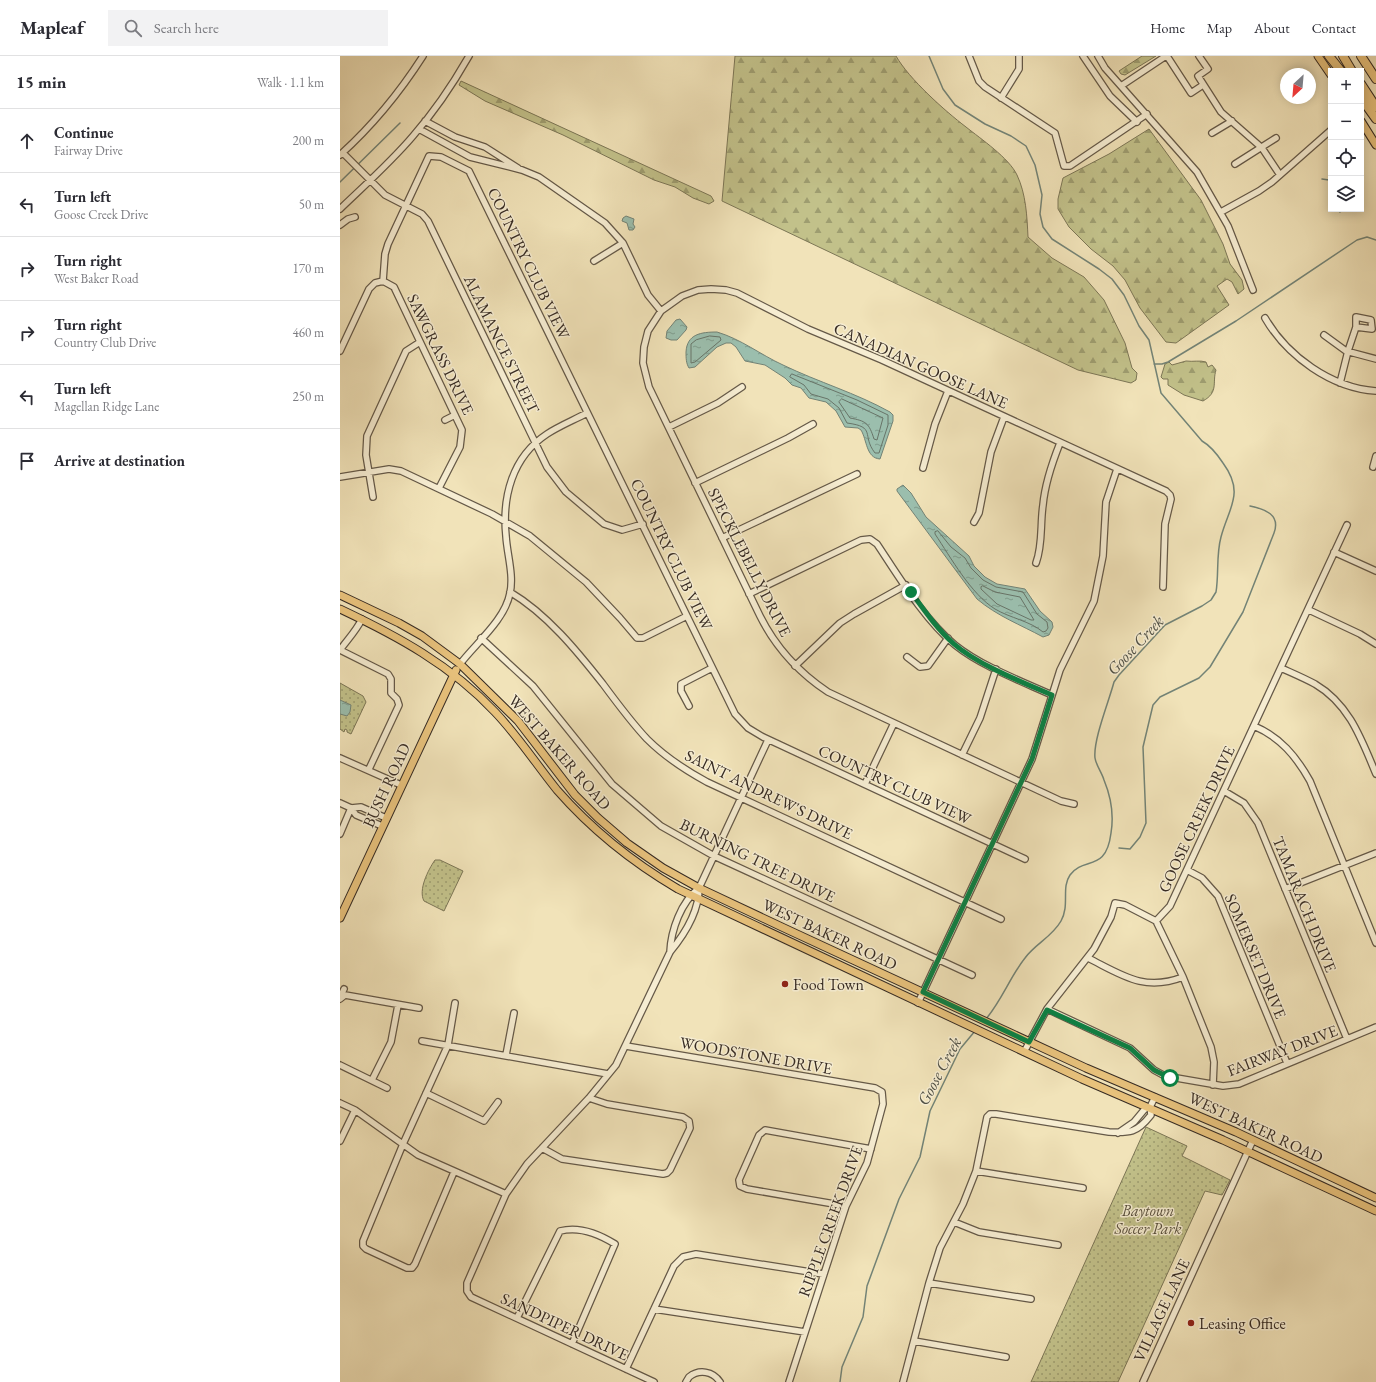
<!DOCTYPE html>
<html lang="en">
<head>
<meta charset="utf-8">
<style>
  body { margin:0; font-family:"EB Garamond",serif; background:#f2f2f3; color:#2b2b33 }
  .controls { position:absolute; right:12px; top:12px; display:grid; overflow:hidden; border-radius:0px; box-shadow:0 2px 10px #0003 }
  .controls button { width:36px; height:36px; display:grid; place-items:center; padding:0; border:0; border-bottom:1px solid #e1e1e2; background:#fff; color:#2b2b33; font:20px sans-serif }
  .compass { position:absolute; left:940px; top:12px; width:36px; height:36px; border-radius:50%; background:#fff; box-shadow:0 2px 10px #0003; rotate:206deg }
  .stop { position:absolute; width:12px; height:12px; margin:-9px; border:3px solid #0b8043; border-radius:50%; background:#fff }
  .stop.end { background:#0b8043; border-color:#fff; box-shadow:0 1px 4px #0008 }
  .list { margin:0; padding:0; list-style:none }
  h2 { display:flex; justify-content:space-between; align-items:center; height:52px; margin:0; padding:0 16px; font-size:17px }
  h2 small { font-size:13px; font-weight:400; color:#7c7c81 }
  .list li { display:grid; grid-template-columns:26px 1fr auto; gap:12px; align-items:center; box-sizing:border-box; height:64px; padding:0 16px; border-top:1px solid #e1e1e2 }
  .list b { display:block; font-size:15px; white-space:nowrap }
  .list p { margin:0; font-size:13px; white-space:nowrap; color:#7c7c81 }
  .list em { font-size:13px; font-style:normal; color:#7c7c81 }
  .icon { flex:none; width:22px; height:22px; fill:none; stroke:currentColor; stroke-width:2; stroke-linecap:round; stroke-linejoin:round }
  .map { position:relative; flex:none; width:1036px; height:1326px; overflow:hidden }
  header { display:flex; align-items:center; gap:24px; box-sizing:border-box; height:56px; padding:0 20px; background:#fff; border-bottom:1px solid #e1e1e2 }
  header strong { font-size:19px }
  nav { display:flex; gap:22px; margin-inline-start:auto; font-size:14px }
  .search { width:280px; height:36px; background:#f2f2f3; display:flex; align-items:center; gap:10px; box-sizing:border-box; padding:0 14px; border-radius:0px; color:#7c7c81; font-size:15px }
  main { display:flex }
  aside { flex:1; background:#fff }
  .map>svg:first-child { display:block }
  .green { fill:url(#green-dots); stroke:#7c7656 }
  .forest { fill:url(#forest-firs); stroke:#7c7656 }
  .water { fill:url(#water-ripples); stroke:#738376 }
  .lines { fill:none; stroke-linecap:round; stroke-linejoin:round }
  .shore { stroke:#687468; stroke-width:1 }
  .stream { stroke:#738376; stroke-width:1.5 }
  .minor-casing { stroke:#655948; stroke-width:8 }
  .major-casing { stroke:#362b23; stroke-width:9 }
  .highway-casing { stroke:#362b23; stroke-width:10 }
  .minor { stroke:#f6edd2; stroke-width:5.5 }
  .major { stroke:#e8c27c; stroke-width:7 }
  .highway { stroke:#e8c27c; stroke-width:8 }
  .route { stroke:#0b8043; stroke-width:5 }
  .poi-dot { fill:#8f2418; stroke:#f6edd2; stroke-width:1.5 }
  .labels { text-anchor:middle; stroke-width:3; stroke-linejoin:round; paint-order:stroke }
  .street-label { font-size:16px; fill:#362b23; stroke:#f6edd2 }
  .poi-label { font-size:16px; fill:#362b23; stroke:#f6edd2; text-anchor:start }
  .park-label { font-size:16px; font-style:italic; fill:#59503d; stroke:#f6edd2 }
  .water-label { font-size:17px; font-style:italic; fill:#4f5046; stroke:#f6edd2 }
</style>
</head>
<body>
<header>
<strong>Mapleaf</strong>
<div class="search"><svg class="icon" aria-label="search" viewBox="0 0 24 24"><circle cx="10" cy="10" r="6"/><path d="M15 15l6 6"/></svg>Search here</div>
<nav><a>Home</a><a>Map</a><a>About</a><a>Contact</a></nav>
</header>
<main>
<aside>
<h2>15 min<small>Walk · 1.1 km</small></h2>
<ul class="list">
<li><svg class="icon" aria-label="ahead" viewBox="0 0 24 24"><path d="M12 20V5M6 11l6-6 6 6"/></svg><div><b>Continue</b><p>Fairway Drive</p></div><em>200 m</em></li>
<li><svg class="icon" aria-label="left" viewBox="0 0 24 24"><path d="M17 20v-9H6M10 6l-5 5 5 5"/></svg><div><b>Turn left</b><p>Goose Creek Drive</p></div><em>50 m</em></li>
<li><svg class="icon" aria-label="right" viewBox="0 0 24 24"><path d="M7 20v-9h11M14 6l5 5-5 5"/></svg><div><b>Turn right</b><p>West Baker Road</p></div><em>170 m</em></li>
<li><svg class="icon" aria-label="right" viewBox="0 0 24 24"><path d="M7 20v-9h11M14 6l5 5-5 5"/></svg><div><b>Turn right</b><p>Country Club Drive</p></div><em>460 m</em></li>
<li><svg class="icon" aria-label="left" viewBox="0 0 24 24"><path d="M17 20v-9H6M10 6l-5 5 5 5"/></svg><div><b>Turn left</b><p>Magellan Ridge Lane</p></div><em>250 m</em></li>
<li><svg class="icon" aria-label="arrive" viewBox="0 0 24 24"><path d="M6 21V4h12l-3 4 3 4H6"/></svg><div><b>Arrive at destination</b></div></li>
</ul>
</aside>
<div class="map">
<svg width="1036" height="1326" viewBox="0 0 1036 1326">
  <defs>
    <pattern id="green-dots" width="8" height="8" patternUnits="userSpaceOnUse"><rect width="8" height="8" fill="#c2c18a"/><path d="M2 2h.1M6 6h.1" fill="none" stroke="#9e9d70" stroke-width="1.8" stroke-linecap="round"/></pattern>
    <pattern id="forest-firs" width="22" height="20" patternUnits="userSpaceOnUse"><rect width="22" height="20" fill="#c2c18a"/><path d="M5 1l3.5 6h-7zM16 11l3.5 6h-7z" fill="#9e9d70"/></pattern>
    <pattern id="water-ripples" width="26" height="14" patternUnits="userSpaceOnUse"><rect width="26" height="14" fill="#9bbead"/><path d="M2 4q2-2 4 0t4 0M15 11q2-2 4 0t4 0" fill="none" stroke="#7f9b8c"/></pattern>
  </defs>
  <rect width="100%" height="100%" fill="#f1e3b9"/>
  <filter id="stains"><feTurbulence type="fractalNoise" baseFrequency=".005" numOctaves="4"/><feColorMatrix values="0 0 0 0 .2 0 0 0 0 .09 0 0 0 0 .02 0 0 0 .5 -.17"/></filter>
  <radialGradient id="worn" r=".72"><stop offset=".6" stop-color="#630" stop-opacity="0"/><stop offset="1" stop-color="#630" stop-opacity=".3"/></radialGradient>
  <path class="green" d="M 0,627 L 23,640 L 26,646 L 11,678 L 7,676 L 7,674 L 5,673 L 4,676 L 0,673 Z
    M 95,804 L 100,804 L 123,815 L 104,855 L 84,845 C 78,834 88,814 95,804 Z
    M 806,1071 L 847,1090 L 842,1100 L 890,1124 L 882,1139 L 865,1135 L 778,1326 L 691,1326 Z"/>
  <path class="forest" d="M 395,0 L 556,0 C 569,23 605,55 626,71 C 641,83 669,102 677,119 C 686,138 687,160 688,181 L 712,202 L 744,221 L 764,244 L 785,287 L 792,312 L 797,317 L 796,324 L 791,327 L 738,314 L 382,145 Z
    M 802,0 L 816,0 L 785,19 L 781,18 L 779,15 L 782,13 Z
    M 121,25 L 371,140 L 374,145 L 369,148 L 353,142 L 335,131 L 314,124 L 223,79 L 145,45 L 119,29 Z
    M 809,73 L 861,144 L 883,188 L 890,208 L 902,224 L 904,233 L 898,238 L 892,226 L 887,223 L 877,230 L 889,249 L 836,287 L 826,286 L 800,252 L 785,224 L 773,210 L 751,193 L 729,171 L 718,153 L 718,143 L 723,122 L 769,98 Z
    M 846,305 C 853,306 860,304 866,306 L 868,311 L 872,309 L 876,314 C 872,327 879,336 863,345 L 844,339 L 828,329 L 828,323 L 823,323 L 821,321 L 825,308 L 829,306 L 832,309 Z"/>
  <path class="water" d="M 286,160 L 294,163 L 293,168 L 295,171 L 293,174 L 289,174 L 287,167 L 282,165 L 283,162 Z
    M 340,263 L 347,271 L 346,274 L 337,284 L 331,284 L 326,282 L 327,275 L 336,264 Z
    M 377,276 C 401,283 421,299 443,309 C 478,326 516,337 550,356 L 553,359 L 553,365 L 540,403 C 526,402 527,384 521,374 L 518,372 L 505,371 L 496,355 L 486,346 L 469,342 L 461,332 L 452,329 L 445,322 L 425,309 L 405,305 L 396,291 L 391,287 L 386,287 L 377,291 L 355,311 L 349,312 C 346,307 346,302 346,296 C 347,278 361,276 377,276 Z
    M 563,429 L 571,437 L 586,461 L 629,500 L 634,510 L 645,521 L 657,528 L 685,533 L 700,555 L 712,566 L 713,571 L 709,579 L 703,581 C 681,569 657,560 637,543 L 557,435 L 557,433 Z
    M 0,644 L 11,649 L 10,656 L 7,660 L 0,658 Z"/>
  <g class="lines">
    <path class="shore" d="M 370,280 L 380,281 L 381,284 L 355,306 L 351,307 L 351,288 L 356,284 Z
      M 452,318 L 517,344 L 548,359 L 548,369 L 539,397 L 535,397 C 521,379 537,371 507,367 L 499,352 L 488,343 L 471,338 L 464,329 L 450,321 Z
      M 502,343 L 543,362 L 537,384 L 534,383 C 529,367 526,365 510,362 L 499,346 Z
      M 598,475 L 611,491 L 625,502 L 631,512 L 643,524 L 656,531 L 683,536 L 697,558 L 707,566 L 708,572 L 706,575 L 703,576 C 690,565 670,562 655,553 C 631,538 611,502 595,478 L 595,476 Z
      M 643,530 L 655,536 L 680,541 L 694,564 L 691,564 L 657,548 L 641,533 L 641,531 Z"/>
    <path class="stream" d="M 589,0 L 603,33 L 615,49 L 645,68 L 671,80 L 686,90 L 695,109 L 702,139 L 700,158 L 703,171 L 712,183 L 759,213 L 772,223 L 784,239 L 799,270 L 809,284 L 821,337 L 862,385 C 871,390 877,398 883,407 C 905,437 889,451 881,481 C 876,499 879,518 876,536 L 871,544 L 862,550 L 825,569 L 779,619 L 774,626 C 769,645 753,684 755,702 C 756,709 762,717 764,724 C 771,741 774,759 771,777 C 766,817 744,800 730,819 C 721,832 730,849 721,865 C 712,881 695,888 685,902 C 670,921 662,944 646,963
      M 982,123 L 989,124 L 991,128
      M 0,126 L 60,67
      M 991,139 L 991,143
      M 998,153 L 1000,156
      M 814,308 L 822,308 L 828,306 L 896,265 L 1017,184 L 1027,181 L 1036,184
      M 779,792 L 790,793 L 800,781 L 806,767 L 803,691 L 813,649 L 820,641 L 859,622 L 870,611 L 903,556 L 934,477 C 941,458 924,453 910,450
      M 500,1326 L 502,1311 L 523,1261 L 527,1230 L 559,1143 L 580,1101 L 590,1055 L 620,993 L 635,975"/>
    <defs>
      <path id="minor" d="M 629,0 L 639,25 L 645,31 L 715,77 L 724,110 L 730,110 L 807,58
        M 743,0 L 770,40 L 797,66
        M 758,0 L 765,12 L 857,116 L 888,170 L 913,234
        M 827,0 L 851,37 L 863,29
        M 859,0 L 868,13 L 858,20 L 881,56 L 922,92 L 940,119
        M 781,30 L 826,0
        M 661,42 L 679,13 L 679,0
        M 85,65 L 115,81 L 145,91 L 178,112
        M 79,73 L 130,101 L 182,114 L 199,121 L 265,167 L 283,187 L 308,239 L 321,255
        M 872,77 L 892,65
        M 3,97 L 45,139 L 82,158 L 88,165 L 207,411 L 226,436 L 264,468 L 282,474 L 303,468
        M 0,99 C 32,70 60,36 83,0
        M 895,108 L 936,82
        M 0,153 C 25,129 51,106 73,80 C 95,55 113,28 129,0
        M 881,156 L 919,135 L 932,126 L 991,74
        M 0,169 L 8,163 L 15,161
        M 254,205 L 283,187
        M 43,225 L 45,198 L 48,188 L 89,100 L 101,101 L 129,115 L 395,658 L 408,672 L 423,681 L 685,803
        M 43,225 L 54,231 L 122,374 L 120,391 L 99,432
        M 925,262 C 947,300 991,332 1036,335
        M 984,279 L 1006,295 L 1036,303
        M 0,295 L 29,233 L 35,227 L 43,225
        M 1000,327 L 1008,295 L 1016,271 L 1016,261 L 1031,264 L 1032,273 L 1016,271
        M 105,364 L 115,359
        M 329,371 L 378,347 L 402,331
        M 1033,411 L 1036,400
        M 583,412 L 595,368 L 608,335
        M 0,421 L 49,413 L 61,415 L 152,458 L 190,480 L 246,526 L 280,562 L 297,582 L 303,582 L 347,560
        M 355,427 L 448,382 L 473,368
        M 33,441 L 26,399 L 27,380 L 66,295 L 80,286
        M 634,466 L 639,457 L 651,396 L 664,361
        M 382,482 L 517,418
        M 994,496 L 1036,515
        M 696,507 C 703,488 700,469 703,449 C 705,427 712,407 720,387
        M 170,536 C 207,558 237,595 263,628 C 277,647 291,666 307,683 C 325,701 345,714 367,726 L 661,863
        M 409,538 L 521,484 L 530,483 L 537,488 C 559,521 584,563 615,589 C 641,610 681,625 712,639
        M 969,554 L 1020,578 L 1036,588
        M 141,582 L 193,630 L 272,728 L 321,770 L 374,800 L 632,919
        M 0,594 L 48,618 L 51,623 L 51,637 L 57,643 L 59,649 L 29,713
        M 0,594 C 8,583 16,575 22,563
        M 567,601 L 580,611 L 588,610 L 608,582
        M 120,608 C 136,587 165,564 170,537 C 174,519 167,498 166,480 C 162,441 172,401 207,378 C 219,370 234,364 247,357
        M 455,610 L 500,567 L 514,558 L 566,529
        M 941,612 C 952,617 964,622 975,628 C 1009,648 1021,682 1036,718
        M 349,650 L 341,635 L 341,628 L 372,612
        M 914,670 C 940,681 956,700 970,725 L 1036,887
        M 622,699 L 640,662 L 656,613
        M 0,702 L 61,729
        M 525,728 L 554,667
        M 884,735 L 904,747 L 918,767 L 1007,983
        M 0,747 L 11,752 L 21,751 L 46,762
        M 734,748 L 721,745 L 488,636 C 458,616 436,592 420,560 L 309,331 L 303,307 L 304,291 L 308,275 L 321,255 L 342,240 L 358,234 L 371,233 L 386,234 L 397,237 L 468,273 L 542,304 L 826,435 L 830,439 L 831,443 L 825,468 L 823,531
        M 11,752 L 16,759 L 42,770
        M 0,778 L 11,752
        M 847,814 L 862,822 L 878,840 L 947,1007
        M 945,833 L 1036,797
        M 816,865 L 843,921 L 871,991 L 874,1006 L 873,1029
        M 330,896 C 331,874 341,846 359,832
        M 748,902 C 782,919 804,936 843,921
        M 0,942 L 4,933
        M 0,943 L 5,939 L 79,952
        M 578,947 L 692,703 L 720,614 L 754,545 L 763,500 L 766,446 L 777,413
        M 707,953 L 790,992 L 814,1014 L 825,1020 L 883,1030 L 899,1028 L 1036,971
        M 82,985 L 268,1018
        M 286,990 L 535,1032 L 542,1036 L 543,1048 L 527,1107 L 506,1150 L 449,1326
        M 684,996 L 707,953 L 754,893 L 771,861 L 775,847 L 785,849 L 816,865 L 830,850 L 1007,469
        M 166,999 L 174,957
        M 0,1009 L 47,1032
        M 32,1024 L 51,986 L 58,949
        M 86,1037 L 144,1065 L 158,1046
        M 0,1047 L 15,1054 L 78,1099 L 166,1138
        M 778,1077 L 794,1066 L 804,1054 L 809,1051
        M 0,1085 L 15,1054
        M 202,1092 L 222,1103 L 323,1118 L 327,1117 L 330,1114 L 350,1072 L 349,1065 L 343,1061 L 267,1048 L 249,1042
        M 636,1115 L 743,1132
        M 114,1116 L 75,1208 L 72,1212 L 67,1212 L 26,1193 L 23,1190 L 23,1185 L 63,1088 L 108,989 L 115,947
        M 506,1150 L 407,1133 L 400,1130 L 399,1124 L 419,1079 L 425,1074 L 531,1093
        M 614,1166 L 639,1176 L 718,1189
        M 589,1227 L 691,1243
        M 314,1253 L 465,1276
        M 177,1262 L 220,1175 C 239,1170 259,1178 275,1188 L 232,1288
        M 574,1285 L 666,1301
        M 286,1313 L 334,1210 L 343,1201 L 356,1198 L 483,1218
        M 314,1326 L 131,1241 L 127,1235 L 127,1227 L 166,1138 L 187,1108 L 249,1042 L 276,1009 L 330,896 C 344,879 359,855 359,832 L 428,684
        M 346,1326 L 349,1321 C 359,1313 373,1315 380,1326
        M 563,1326 L 589,1227 L 600,1192 L 623,1148 L 636,1115 L 647,1061 L 650,1058 L 656,1058 L 769,1076 C 790,1077 797,1077 811,1059 L 810,1051 L 815,1041
        M 803,1326 L 913,1084"/>
      <path id="major" d="M 978,0 L 991,19
        M 1021,65 L 1036,89
        M 0,539 L 59,567 L 82,580 L 120,608 L 178,665 L 235,739 L 258,762 L 287,787 L 323,812 L 359,832 L 444,872 L 746,1012 L 896,1076 L 1036,1142
        M 0,553 C 57,580 111,609 155,656 C 178,680 196,708 217,734 C 252,774 292,806 338,833 L 742,1023 L 883,1084 L 1036,1155
        M 0,862 L 116,614"/>
      <path id="highway" d="M 989,0 L 1001,15
        M 1003,0 L 1012,15
        M 1021,0 L 1036,23
        M 1021,28 L 1036,51
        M 1021,42 L 1036,63"/>
    </defs>
    <use href="#minor" class="minor-casing"/>
    <use href="#major" class="major-casing"/>
    <use href="#highway" class="highway-casing"/>
    <use href="#minor" class="minor"/>
    <use href="#major" class="major"/>
    <use href="#highway" class="highway"/>
  </g>
  <g class="lines">
    <path class="route" d="M 571,536 C 584,554 597,573 614,588 C 638,609 682,626 712,639 L 692,703 L 583,936 L 689,986 L 707,954 L 790,992 L 814,1014 L 830,1022"/>
  </g>
  <g class="poi-dot">
    <circle cx="445" cy="928" r="4"/>
    <circle cx="851" cy="1267" r="4"/>
  </g>
  <g class="labels">
    <g class="street-label">
      <text transform="translate(189 207) rotate(64)" y="6">COUNTRY CLUB VIEW</text>
      <text transform="translate(162 288) rotate(64)" y="6">ALAMANCE STREET</text>
      <text transform="translate(101 298) rotate(64)" y="6">SAWGRASS DRIVE</text>
      <text transform="translate(581 309) rotate(24)" y="6">CANADIAN GOOSE LANE</text>
      <text transform="translate(332 498) rotate(64)" y="6">COUNTRY CLUB VIEW</text>
      <text transform="translate(410 506) rotate(63)" y="6">SPECKLEBELLY DRIVE</text>
      <text transform="translate(220 696) rotate(49)" y="6">WEST BAKER ROAD</text>
      <text transform="translate(555 728) rotate(25)" y="6">COUNTRY CLUB VIEW</text>
      <text transform="translate(46 729) rotate(-65)" y="6">BUSH ROAD</text>
      <text transform="translate(429 738) rotate(26)" y="6">SAINT ANDREW'S DRIVE</text>
      <text transform="translate(856 763) rotate(-65)" y="6">GOOSE CREEK DRIVE</text>
      <text transform="translate(418 804) rotate(26)" y="6">BURNING TREE DRIVE</text>
      <text transform="translate(965 848) rotate(68)" y="6">TAMARACH DRIVE</text>
      <text transform="translate(490 878) rotate(25)" y="6">WEST BAKER ROAD</text>
      <text transform="translate(916 900) rotate(67)" y="6">SOMERSET DRIVE</text>
      <text transform="translate(942 994) rotate(-21)" y="6">FAIRWAY DRIVE</text>
      <text transform="translate(416 999) rotate(10)" y="6">WOODSTONE DRIVE</text>
      <text transform="translate(916 1071) rotate(25)" y="6">WEST BAKER ROAD</text>
      <text transform="translate(490 1165) rotate(-70)" y="6">RIPPLE CREEK DRIVE</text>
      <text transform="translate(821 1254) rotate(-65)" y="6">VILLAGE LANE</text>
      <text transform="translate(225 1270) rotate(25)" y="6">SANDPIPER DRIVE</text>
    </g>
    <g class="poi-label">
      <text x="453" y="934">Food Town</text>
      <text x="859" y="1273">Leasing Office</text>
    </g>
    <g class="park-label">
      <text x="808" y="1160">Baytown<tspan x="808" dy="18">Soccer Park</tspan></text>
    </g>
    <g class="water-label">
      <text transform="translate(795 589) rotate(-47)" y="6">Goose Creek</text>
      <text transform="translate(599 1015) rotate(-62)" y="6">Goose Creek</text>
    </g>
  </g>
  <rect width="100%" height="100%" filter="url(#stains)"/>
  <rect width="100%" height="100%" fill="url(#worn)"/>
</svg>
<div class="controls">
<button>+</button>
<button>−</button>
<button><svg class="icon" aria-label="locate" viewBox="0 0 24 24"><circle cx="12" cy="12" r="6"/><path d="M12 2v4M12 18v4M2 12h4M18 12h4"/></svg></button>
<button><svg class="icon" aria-label="layers" viewBox="0 0 24 24"><path d="M12 4l9 5-9 5-9-5zM3 14l9 5 9-5"/></svg></button>
</div>
<svg class="compass" viewBox="-18 -18 36 36"><path d="M0-13l5 13h-10z" fill="#e53935"/><path d="M0 13l5-13h-10z" fill="#7c7c81"/></svg>
<div class="stop" style="left:830px;top:1022px"></div>
<div class="stop end" style="left:571px;top:536px"></div>
</div>
</main>
</body>
</html>
